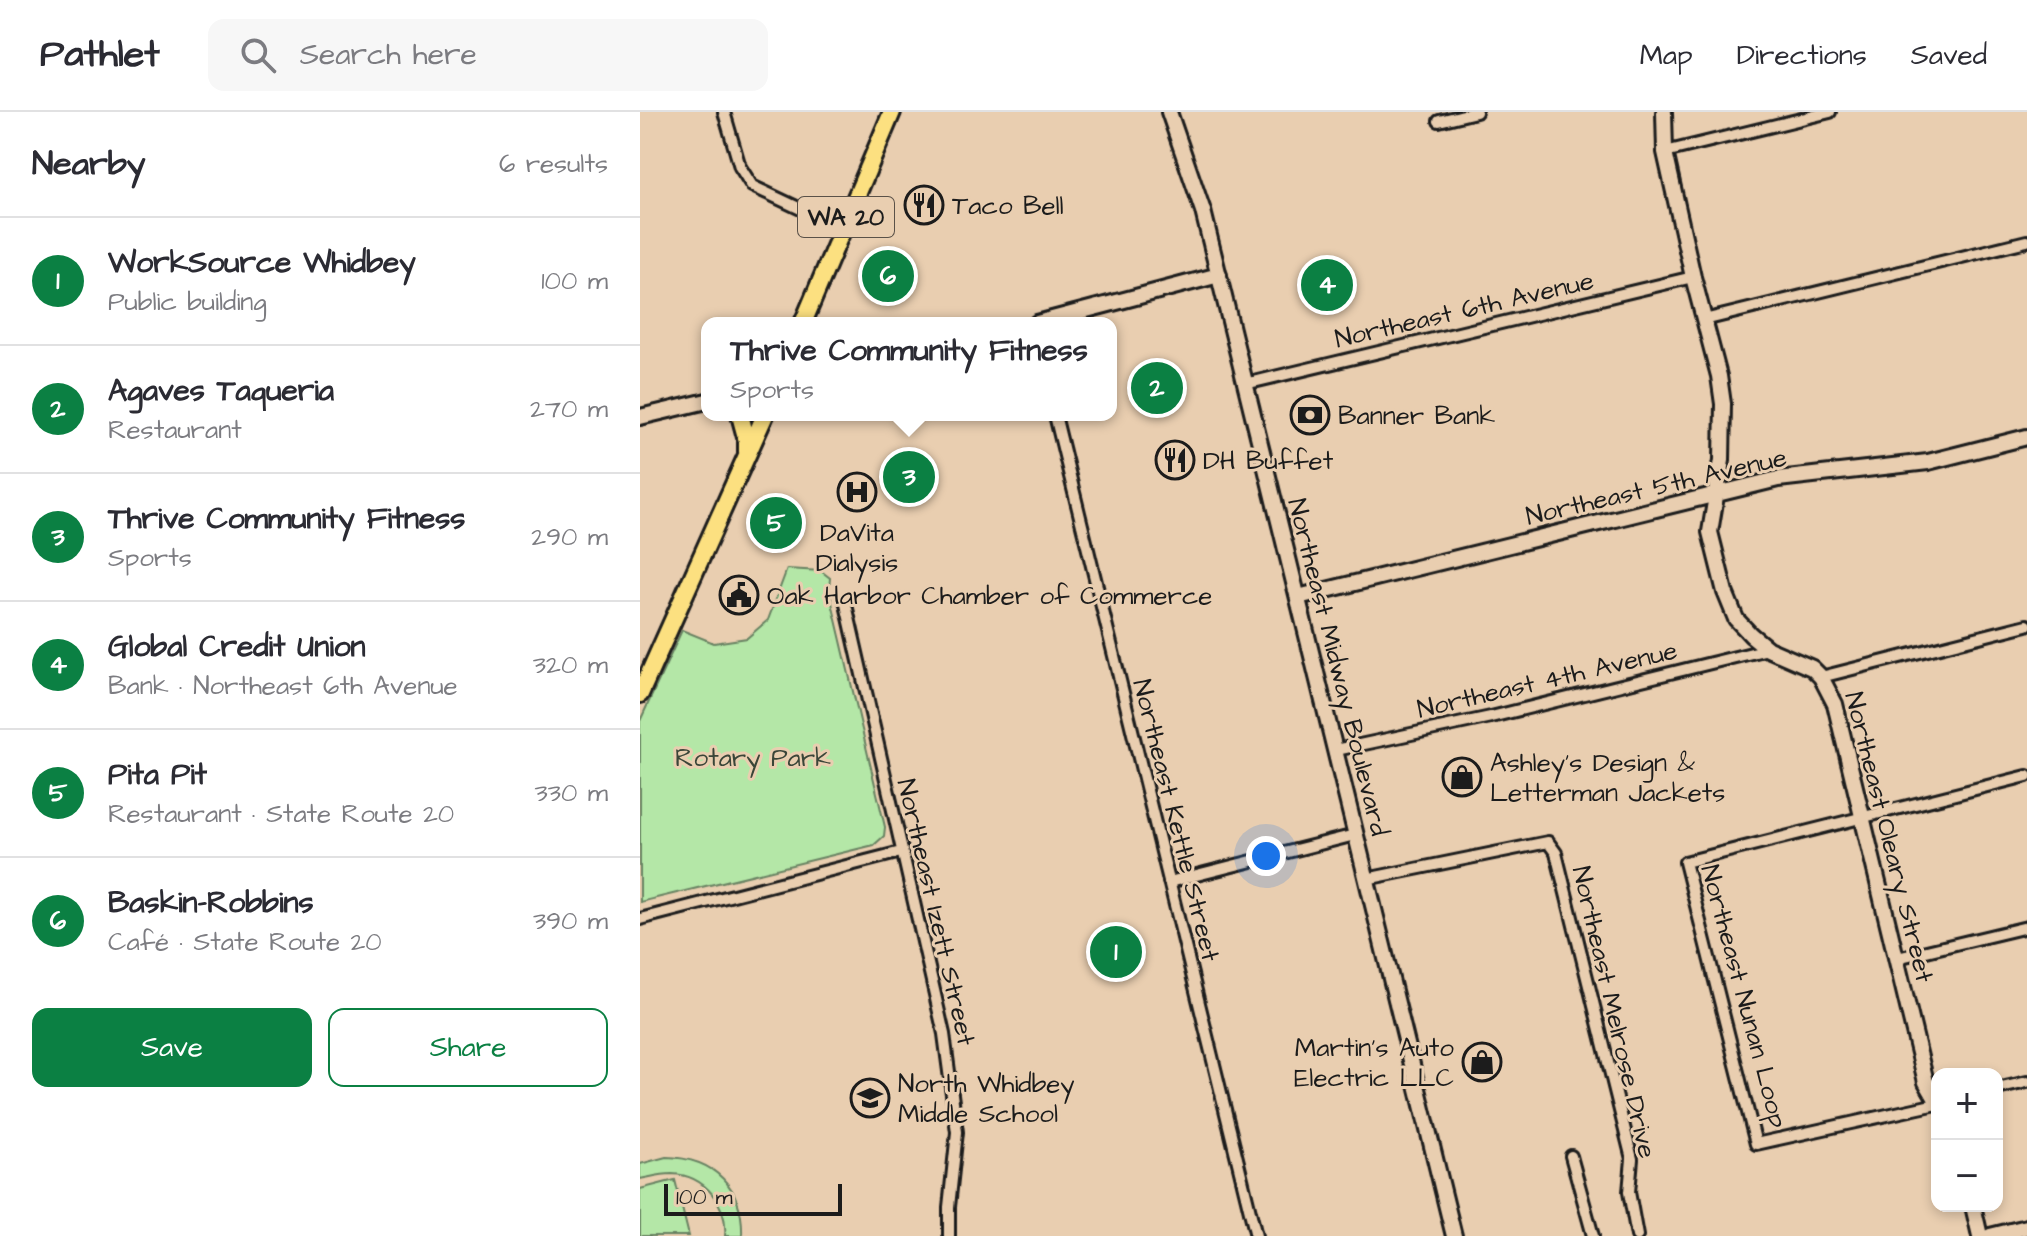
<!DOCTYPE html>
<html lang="en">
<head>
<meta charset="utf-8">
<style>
  body { margin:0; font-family:"Architects Daughter",sans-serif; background:#f7f7f7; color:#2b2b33 }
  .controls { position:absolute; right:24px; bottom:24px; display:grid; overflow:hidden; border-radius:16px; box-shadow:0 4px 12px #0003 }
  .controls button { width:72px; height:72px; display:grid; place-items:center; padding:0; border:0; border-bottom:2px solid #e1e1e2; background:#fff; color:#2b2b33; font:40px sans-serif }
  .scale { position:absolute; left:24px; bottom:20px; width:178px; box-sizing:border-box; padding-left:8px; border:4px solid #1c1c1c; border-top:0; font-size:22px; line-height:28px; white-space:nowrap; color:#1c1c1c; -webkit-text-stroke:6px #e9ceb0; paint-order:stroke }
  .you { position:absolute; left:626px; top:744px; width:28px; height:28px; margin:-20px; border:6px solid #fff; border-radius:50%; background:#1a73e8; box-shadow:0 0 0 12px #1a73e833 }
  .badge { display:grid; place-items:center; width:52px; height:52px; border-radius:50%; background:#0b8043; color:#fff; font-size:26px; font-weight:700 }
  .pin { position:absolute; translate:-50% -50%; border:4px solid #fff; box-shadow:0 2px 8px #0006 }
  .popup { position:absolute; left:61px; top:205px; width:416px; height:104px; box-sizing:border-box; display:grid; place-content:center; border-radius:16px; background:#fff; filter:drop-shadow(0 2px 6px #0005); font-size:26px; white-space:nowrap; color:#7c7c81 }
  .popup b { font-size:30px; color:#2b2b33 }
  .popup::after { content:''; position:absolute; left:50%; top:100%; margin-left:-16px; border:16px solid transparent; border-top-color:#fff }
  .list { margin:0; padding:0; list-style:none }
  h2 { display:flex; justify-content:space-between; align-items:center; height:104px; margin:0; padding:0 32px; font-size:34px }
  h2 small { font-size:26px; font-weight:400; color:#7c7c81 }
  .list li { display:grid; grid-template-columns:52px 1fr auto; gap:24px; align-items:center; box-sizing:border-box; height:128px; padding:0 32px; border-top:2px solid #e1e1e2 }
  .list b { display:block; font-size:30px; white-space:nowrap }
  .list p { margin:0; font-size:26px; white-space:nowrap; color:#7c7c81 }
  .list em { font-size:26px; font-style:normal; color:#7c7c81 }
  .actions { display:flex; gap:16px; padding:24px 32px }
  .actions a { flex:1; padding:18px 0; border:2px solid #0b8043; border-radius:16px; text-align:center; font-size:28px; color:#0b8043 }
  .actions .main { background:#0b8043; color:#fff }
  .icon { flex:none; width:44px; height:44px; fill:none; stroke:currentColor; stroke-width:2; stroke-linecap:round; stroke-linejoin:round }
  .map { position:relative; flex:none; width:1387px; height:1124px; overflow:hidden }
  header { display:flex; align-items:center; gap:48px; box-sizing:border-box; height:112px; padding:0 40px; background:#fff; border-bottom:2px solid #e1e1e2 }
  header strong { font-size:38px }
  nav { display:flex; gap:44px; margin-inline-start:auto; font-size:28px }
  .search { width:560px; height:72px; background:#f7f7f7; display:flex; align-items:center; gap:20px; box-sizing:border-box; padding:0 28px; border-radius:16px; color:#7c7c81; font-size:30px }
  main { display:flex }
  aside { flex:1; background:#fff }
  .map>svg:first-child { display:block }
  .green { fill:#b4e7a7; stroke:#688262; stroke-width:2 }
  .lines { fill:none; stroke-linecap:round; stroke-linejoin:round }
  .street-casing { stroke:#1c1c1c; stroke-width:16 }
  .secondary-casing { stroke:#1c1c1c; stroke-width:20 }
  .primary-casing { stroke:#1c1c1c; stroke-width:22 }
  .street { stroke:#e9ceb0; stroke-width:10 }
  .secondary { stroke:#e9ceb0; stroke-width:14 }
  .primary { stroke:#fce080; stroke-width:16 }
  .labels { text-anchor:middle; stroke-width:6; stroke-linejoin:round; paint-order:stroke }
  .shield { fill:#e9ceb0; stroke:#5a5148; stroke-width:2 }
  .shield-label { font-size:24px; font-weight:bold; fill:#1c1c1c }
  .poi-label { font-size:26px; fill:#1c1c1c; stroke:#e9ceb0; text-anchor:start }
  .street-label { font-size:26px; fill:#1c1c1c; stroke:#e9ceb0 }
  .park-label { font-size:26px; fill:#3a4538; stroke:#e9ceb0 }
</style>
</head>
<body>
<header>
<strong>Pathlet</strong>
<div class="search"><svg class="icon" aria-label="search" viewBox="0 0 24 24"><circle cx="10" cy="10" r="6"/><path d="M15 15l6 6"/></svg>Search here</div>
<nav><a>Map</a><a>Directions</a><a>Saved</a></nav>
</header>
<main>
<aside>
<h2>Nearby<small>6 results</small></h2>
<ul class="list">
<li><span class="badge">1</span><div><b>WorkSource Whidbey</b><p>Public building</p></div><em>100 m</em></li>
<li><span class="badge">2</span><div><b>Agaves Taqueria</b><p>Restaurant</p></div><em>270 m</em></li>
<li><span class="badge">3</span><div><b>Thrive Community Fitness</b><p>Sports</p></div><em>290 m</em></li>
<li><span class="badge">4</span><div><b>Global Credit Union</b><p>Bank · Northeast 6th Avenue</p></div><em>320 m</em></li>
<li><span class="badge">5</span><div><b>Pita Pit</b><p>Restaurant · State Route 20</p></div><em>330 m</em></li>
<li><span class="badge">6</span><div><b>Baskin-Robbins</b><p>Café · State Route 20</p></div><em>390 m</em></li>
</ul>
<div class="actions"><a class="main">Save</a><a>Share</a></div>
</aside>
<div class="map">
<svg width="1387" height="1124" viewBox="0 0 1387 1124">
  <rect width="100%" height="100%" fill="#e9ceb0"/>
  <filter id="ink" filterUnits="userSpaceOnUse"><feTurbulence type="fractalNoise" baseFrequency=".0125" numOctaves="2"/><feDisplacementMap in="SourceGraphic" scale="16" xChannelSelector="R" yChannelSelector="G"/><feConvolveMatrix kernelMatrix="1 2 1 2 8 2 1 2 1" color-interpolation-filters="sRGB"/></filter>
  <g filter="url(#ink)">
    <path class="green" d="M 147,457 L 181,459 L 190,466 L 189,478 L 245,715 L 244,724 L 234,733 L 0,790 L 0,609 L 42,518 L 74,531 L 107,526 L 128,508 Z
      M 26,1045 C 74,1046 104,1075 102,1124 L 85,1124 C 88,1093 65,1063 32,1062 C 21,1062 11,1065 0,1067 L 0,1052 Z
      M 35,1068 L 49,1124 L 0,1124 L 0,1077 Z"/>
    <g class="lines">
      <defs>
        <path id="street" d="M 84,0 L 100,55 L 112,74 L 201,116
          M 799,9 L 836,0
          M 1025,40 L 1190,0
          M 1064,208 L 1387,129
          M 605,272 L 1053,165
          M 415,303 L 616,1124
          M 205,488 L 304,922 L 317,1020 L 309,1095 L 309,1124
          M 1181,565 L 1387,513
          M 696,638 L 851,605 L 1128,537
          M 726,767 L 908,730 L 916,741 L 992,1047 L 989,1080 L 997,1124
          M 529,770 L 715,723
          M 0,807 L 261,740
          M 1257,846 L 1387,815
          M 1357,977 L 1387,970
          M 1297,992 L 1116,1032 L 1045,750 L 1387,664
          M 931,1044 L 953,1124"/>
        <path id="secondary" d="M 529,0 L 563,99 L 814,1124
          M 1024,0 L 1025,40 L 1053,165 L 1079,264 L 1083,292 L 1082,348 L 1070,420 L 1085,480 L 1096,507 L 1111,523 L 1128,537 L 1172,556 L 1181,565 L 1195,592 L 1286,970 L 1297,989
          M 397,211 L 579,163
          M 0,305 L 67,289
          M 658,485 L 1138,367 L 1288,350 L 1387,325
          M 1333,1094 L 1340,1124
          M 1350,1124 L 1387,1115"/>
        <path id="primary" d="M 163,211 L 252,0
          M 100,303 L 107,329 L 107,340
          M 0,582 L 125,303"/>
      </defs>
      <use href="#street" class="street-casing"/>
      <use href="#secondary" class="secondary-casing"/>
      <use href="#primary" class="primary-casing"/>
      <use href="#street" class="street"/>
      <use href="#secondary" class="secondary"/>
      <use href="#primary" class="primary"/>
    </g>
  </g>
  <defs>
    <symbol id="restaurant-ring" viewBox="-11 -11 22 22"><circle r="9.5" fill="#e9ceb0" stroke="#1c1c1c" stroke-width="1.5"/><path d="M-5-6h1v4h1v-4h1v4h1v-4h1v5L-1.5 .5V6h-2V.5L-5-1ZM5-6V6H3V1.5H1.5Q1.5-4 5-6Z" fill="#1c1c1c"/></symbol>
    <symbol id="bank-ring" viewBox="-11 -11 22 22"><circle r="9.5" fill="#e9ceb0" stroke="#1c1c1c" stroke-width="1.5"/><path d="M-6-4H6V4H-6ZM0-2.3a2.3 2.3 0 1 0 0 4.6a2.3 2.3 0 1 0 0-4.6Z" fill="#1c1c1c"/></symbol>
    <symbol id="hospital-ring" viewBox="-11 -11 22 22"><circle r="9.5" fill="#e9ceb0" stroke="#1c1c1c" stroke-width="1.5"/><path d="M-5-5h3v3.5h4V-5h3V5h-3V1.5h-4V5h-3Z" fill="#1c1c1c"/></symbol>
    <symbol id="civic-ring" viewBox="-11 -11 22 22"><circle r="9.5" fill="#e9ceb0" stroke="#1c1c1c" stroke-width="1.5"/><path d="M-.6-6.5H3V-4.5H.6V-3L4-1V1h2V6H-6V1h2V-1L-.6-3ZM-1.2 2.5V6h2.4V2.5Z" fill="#1c1c1c"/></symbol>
    <symbol id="shop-ring" viewBox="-11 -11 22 22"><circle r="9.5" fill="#e9ceb0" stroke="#1c1c1c" stroke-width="1.5"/><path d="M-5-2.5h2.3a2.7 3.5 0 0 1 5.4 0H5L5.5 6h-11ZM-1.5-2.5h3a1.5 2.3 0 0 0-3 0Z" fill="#1c1c1c"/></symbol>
    <symbol id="school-ring" viewBox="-11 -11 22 22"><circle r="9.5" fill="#e9ceb0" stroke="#1c1c1c" stroke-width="1.5"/><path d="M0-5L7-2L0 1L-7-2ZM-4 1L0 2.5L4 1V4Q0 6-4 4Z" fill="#1c1c1c"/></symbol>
  </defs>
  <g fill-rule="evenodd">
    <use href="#restaurant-ring" x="262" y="71" width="44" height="44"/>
    <use href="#bank-ring" x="648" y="281" width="44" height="44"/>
    <use href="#restaurant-ring" x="513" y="326" width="44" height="44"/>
    <use href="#hospital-ring" x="195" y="358" width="44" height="44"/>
    <use href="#civic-ring" x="77" y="461" width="44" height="44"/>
    <use href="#shop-ring" x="800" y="643" width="44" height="44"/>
    <use href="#shop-ring" x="820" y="928" width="44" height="44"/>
    <use href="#school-ring" x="208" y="964" width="44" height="44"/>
  </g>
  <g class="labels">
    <rect class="shield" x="158" y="85" width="96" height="40" rx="6"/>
    <g class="shield-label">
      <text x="206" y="113">WA 20</text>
    </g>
    <g class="poi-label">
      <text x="312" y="102">Taco Bell</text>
      <text x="698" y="312">Banner Bank</text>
      <text x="563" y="357">DH Buffet</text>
      <text x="217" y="429" text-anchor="middle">DaVita<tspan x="217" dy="30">Dialysis</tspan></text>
      <text x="127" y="492">Oak Harbor Chamber of Commerce</text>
      <text x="850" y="659">Ashley's Design &amp;<tspan x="850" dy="30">Letterman Jackets</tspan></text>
      <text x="814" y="944" text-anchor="end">Martin's Auto<tspan x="814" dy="30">Electric LLC</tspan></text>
      <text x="258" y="980">North Whidbey<tspan x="258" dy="30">Middle School</tspan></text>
    </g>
    <g class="street-label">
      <text transform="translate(824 197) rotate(-13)" y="9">Northeast 6th Avenue</text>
      <text transform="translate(1016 374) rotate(-13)" y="9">Northeast 5th Avenue</text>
      <text transform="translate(699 555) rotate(76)" y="9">Northeast Midway Boulevard</text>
      <text transform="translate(907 567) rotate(-13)" y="9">Northeast 4th Avenue</text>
      <text transform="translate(537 708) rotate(76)" y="9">Northeast Kettle Street</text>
      <text transform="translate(1250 725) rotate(76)" y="9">Northeast Oleary Street</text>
      <text transform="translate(297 800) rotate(77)" y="9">Northeast Izett Street</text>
      <text transform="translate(1105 884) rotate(75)" y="9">Northeast Nunan Loop</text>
      <text transform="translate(975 900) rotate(77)" y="9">Northeast Melrose Drive</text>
    </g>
    <g class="park-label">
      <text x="113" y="654">Rotary Park</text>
    </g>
  </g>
</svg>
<div class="controls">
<button>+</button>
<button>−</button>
</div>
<div class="scale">100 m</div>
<div class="you"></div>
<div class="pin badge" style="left:476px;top:840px">1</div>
<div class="pin badge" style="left:517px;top:276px">2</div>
<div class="pin badge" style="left:269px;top:365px">3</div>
<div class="popup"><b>Thrive Community Fitness</b>Sports</div>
<div class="pin badge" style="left:687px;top:173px">4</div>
<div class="pin badge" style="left:136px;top:411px">5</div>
<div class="pin badge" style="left:248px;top:164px">6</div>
</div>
</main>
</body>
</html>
